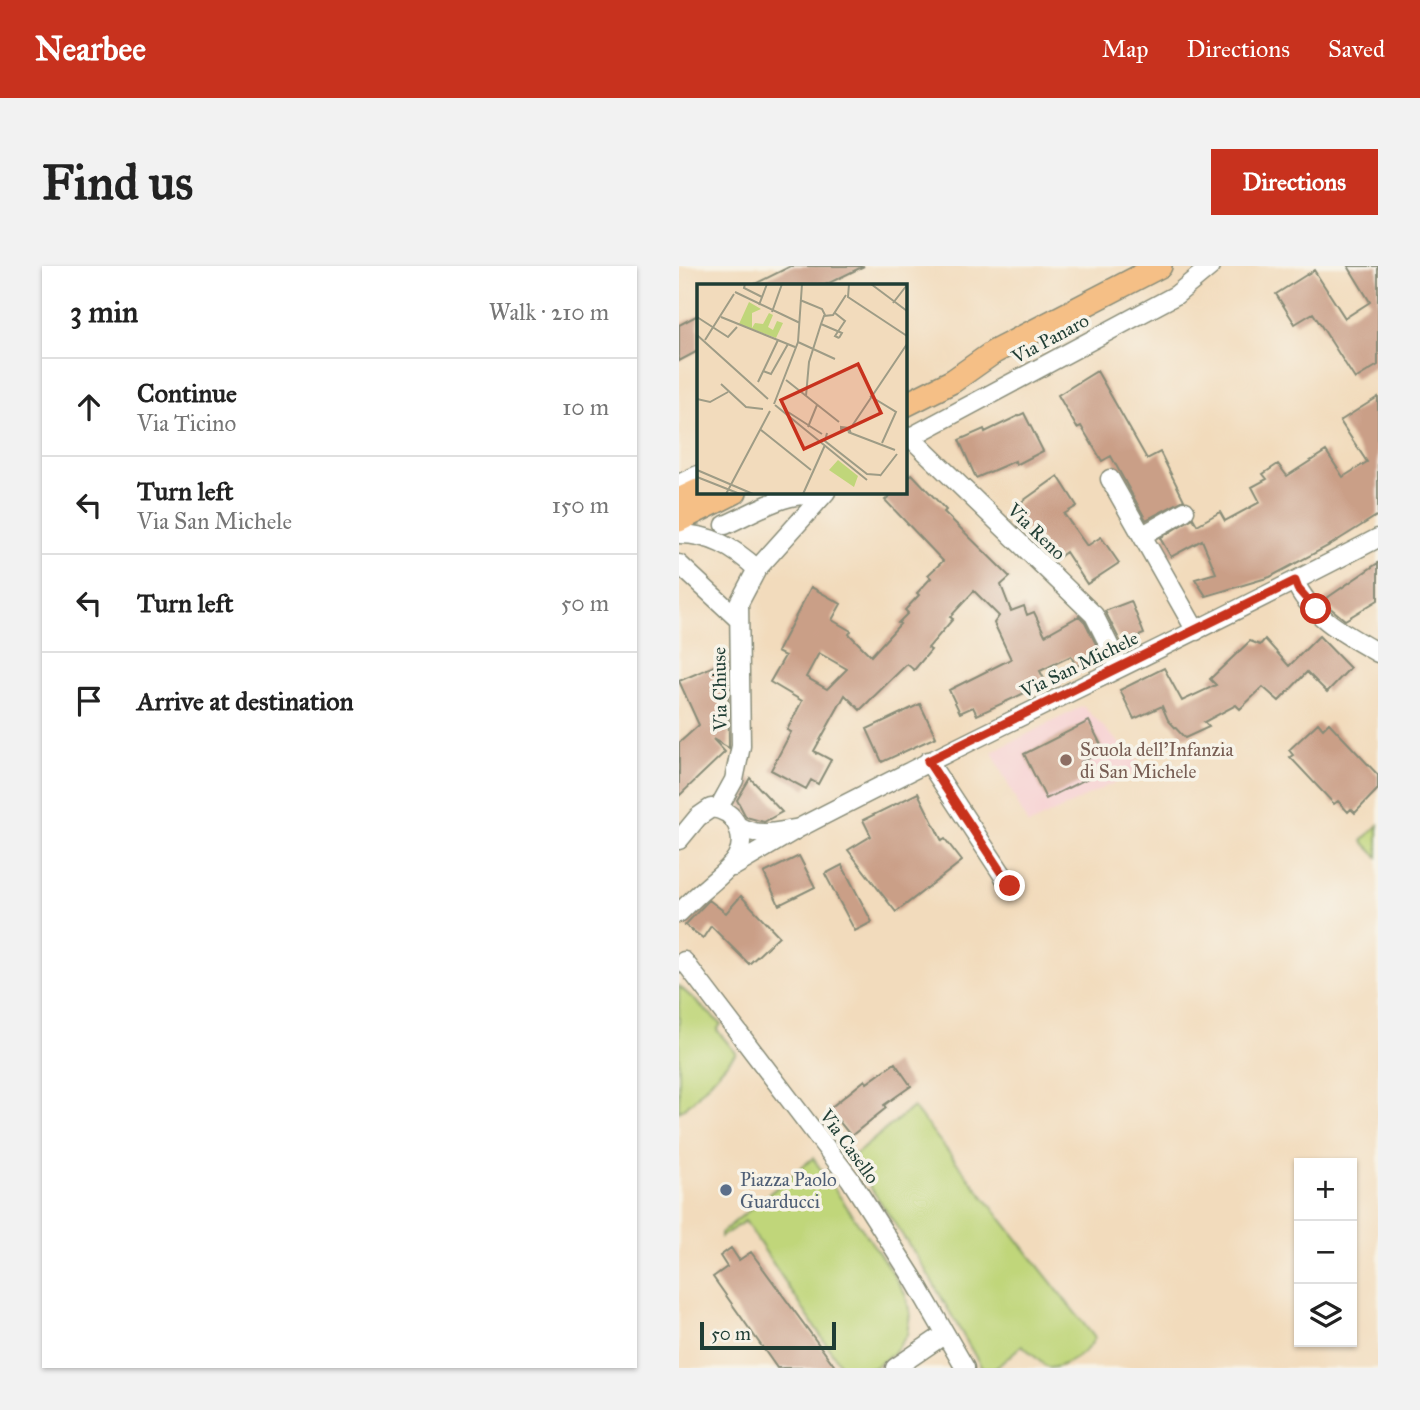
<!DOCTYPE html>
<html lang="en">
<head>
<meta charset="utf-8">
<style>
  body { margin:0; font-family:"IM FELL Great Primer",serif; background:#f2f2f2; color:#222 }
  .controls { position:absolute; right:21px; bottom:21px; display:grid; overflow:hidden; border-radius:0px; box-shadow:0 2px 5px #0004 }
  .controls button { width:63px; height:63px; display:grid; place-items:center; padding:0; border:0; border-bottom:2px solid #e0e0e0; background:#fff; color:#222; font:35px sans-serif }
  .scale { position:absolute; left:21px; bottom:18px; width:136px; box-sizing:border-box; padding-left:7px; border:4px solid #1f3d34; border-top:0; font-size:19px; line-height:24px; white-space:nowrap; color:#1f3d34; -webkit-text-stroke:5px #f7f3e8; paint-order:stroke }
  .stop { position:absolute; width:21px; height:21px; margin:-16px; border:5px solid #c8321e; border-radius:50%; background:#fff }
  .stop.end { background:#c8321e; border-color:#fff; box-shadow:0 2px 7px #0008 }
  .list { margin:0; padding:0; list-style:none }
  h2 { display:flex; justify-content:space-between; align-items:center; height:91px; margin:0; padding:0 28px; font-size:30px }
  h2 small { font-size:23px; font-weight:400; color:#767676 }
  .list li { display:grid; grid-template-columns:46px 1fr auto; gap:21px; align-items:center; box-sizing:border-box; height:98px; padding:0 28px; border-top:2px solid #e0e0e0 }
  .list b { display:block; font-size:26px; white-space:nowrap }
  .list p { margin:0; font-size:23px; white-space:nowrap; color:#767676 }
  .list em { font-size:23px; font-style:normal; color:#767676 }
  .icon { flex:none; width:38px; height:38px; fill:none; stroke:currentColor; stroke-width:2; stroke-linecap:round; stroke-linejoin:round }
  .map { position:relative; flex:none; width:699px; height:1102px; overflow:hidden; border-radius:0px }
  header { display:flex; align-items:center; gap:42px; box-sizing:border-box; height:98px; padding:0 35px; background:#c8321e; color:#fff }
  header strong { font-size:33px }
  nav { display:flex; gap:38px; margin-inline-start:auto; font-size:24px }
  .intro { display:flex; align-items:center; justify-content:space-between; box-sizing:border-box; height:168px; padding:0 42px }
  h1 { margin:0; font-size:49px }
  .button { padding:18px 32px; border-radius:0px; background:#c8321e; color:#fff; font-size:24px; font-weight:700 }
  main { display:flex; gap:42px; padding:0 42px }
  aside { flex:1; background:#fff; border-radius:0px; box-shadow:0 2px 5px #0004 }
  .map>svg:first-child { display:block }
  .built { fill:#f7cfd1 }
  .green { fill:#c0d67a; stroke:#708a57; stroke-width:2 }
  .building { fill:#ca9f87; fill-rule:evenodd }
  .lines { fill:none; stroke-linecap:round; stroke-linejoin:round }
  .minor-casing { stroke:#888c78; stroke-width:21 }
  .major-casing { stroke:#888c78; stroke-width:26 }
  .minor { stroke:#fff; stroke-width:18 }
  .major { stroke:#f5bf86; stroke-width:23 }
  .route { stroke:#c8321e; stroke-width:9 }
  .education-dot { fill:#8d6e63; stroke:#f7f3e8; stroke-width:2.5 }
  .service-dot { fill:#5c6f8a; stroke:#f7f3e8; stroke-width:2.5 }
  .labels { text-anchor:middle; stroke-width:7; stroke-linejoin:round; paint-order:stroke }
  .street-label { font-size:19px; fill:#1f3d34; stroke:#f7f3e8 }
  .education-label { font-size:19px; fill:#785e54; stroke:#f7f3e8; text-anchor:start }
  .service-label { font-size:19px; fill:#4e5e75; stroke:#f7f3e8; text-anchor:start }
  .inset-road { fill:none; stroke:#9e9c86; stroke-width:2 }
  .view { fill:#c8321e; fill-opacity:0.15; stroke:#c8321e; stroke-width:3.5 }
  .inset-edge { fill:none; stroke:#1f3d34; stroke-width:3.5 }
</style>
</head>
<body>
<header>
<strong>Nearbee</strong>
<nav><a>Map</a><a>Directions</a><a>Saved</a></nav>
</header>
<div class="intro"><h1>Find us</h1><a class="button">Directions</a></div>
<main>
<aside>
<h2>3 min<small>Walk · 210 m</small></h2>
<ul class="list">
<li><svg class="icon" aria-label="ahead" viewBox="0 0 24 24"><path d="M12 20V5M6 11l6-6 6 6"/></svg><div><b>Continue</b><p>Via Ticino</p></div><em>10 m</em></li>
<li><svg class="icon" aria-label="left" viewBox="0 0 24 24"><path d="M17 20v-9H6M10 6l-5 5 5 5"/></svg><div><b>Turn left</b><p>Via San Michele</p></div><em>150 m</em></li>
<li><svg class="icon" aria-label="left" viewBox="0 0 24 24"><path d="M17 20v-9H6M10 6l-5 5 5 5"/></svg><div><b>Turn left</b></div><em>50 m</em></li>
<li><svg class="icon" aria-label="arrive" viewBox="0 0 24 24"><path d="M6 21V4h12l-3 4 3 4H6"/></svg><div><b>Arrive at destination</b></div></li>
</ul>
</aside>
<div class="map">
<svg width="699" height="1102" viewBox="0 0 699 1102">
  <rect width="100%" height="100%" fill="#f7f3e8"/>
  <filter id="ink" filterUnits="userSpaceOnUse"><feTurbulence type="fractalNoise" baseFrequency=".0143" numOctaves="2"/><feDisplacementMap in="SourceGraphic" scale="14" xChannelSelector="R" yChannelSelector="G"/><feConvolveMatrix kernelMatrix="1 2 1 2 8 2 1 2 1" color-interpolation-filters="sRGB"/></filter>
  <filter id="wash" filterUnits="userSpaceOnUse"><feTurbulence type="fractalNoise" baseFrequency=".00686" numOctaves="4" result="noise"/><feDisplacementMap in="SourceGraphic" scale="28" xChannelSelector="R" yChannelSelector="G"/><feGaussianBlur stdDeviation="1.57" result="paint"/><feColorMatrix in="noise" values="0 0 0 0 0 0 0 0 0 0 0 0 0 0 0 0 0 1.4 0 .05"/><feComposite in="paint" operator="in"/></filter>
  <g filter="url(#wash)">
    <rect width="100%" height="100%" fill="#f2dbbc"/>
    <path class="built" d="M 404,440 L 465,502 L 349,559 L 313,486 Z"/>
    <path class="green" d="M 699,559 L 699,591 L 683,575 Z
      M 0,720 L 42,758 L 38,764 L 57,787 L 14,835 L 0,846 Z
      M 234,841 L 416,1072 C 408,1087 388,1100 371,1102 L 365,1099 L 343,1079 L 317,1102 L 303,1102 L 246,1003 L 172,892 Z
      M 134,892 L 213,1006 L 226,1028 L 231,1047 L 228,1069 L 214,1088 L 194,1102 L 163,1102 L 66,955 L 42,971 L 42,967 Z"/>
    <g id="blocks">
      <path class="building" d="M 112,0 L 185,0 L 146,19 L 74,19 Z
        M 669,0 L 699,0 L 699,99 L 676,113 L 634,47 L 616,58 L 597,28 L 635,4 L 666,52 L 691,36 Z
        M 19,49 L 19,85 L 0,95 L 0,59 Z
        M 418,105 L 468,193 L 481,186 L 505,234 L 467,254 L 432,190 L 423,195 L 402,160 L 398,162 L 379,129 Z
        M 699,131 L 699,249 L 651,279 L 591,311 L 527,330 L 516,313 L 537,307 L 523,274 L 492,291 L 481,272 L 514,252 L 518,259 L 541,246 L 546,255 L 581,236 L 573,221 L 588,213 L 584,208 L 599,198 L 608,210 L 647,185 L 664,211 L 688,196 L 661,155 Z
        M 345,147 L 364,185 L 337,199 L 336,195 L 297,212 L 280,174 L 305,163 L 306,166 Z
        M 233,208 L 267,244 L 265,246 L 331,311 L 322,319 L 332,345 L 345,340 L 348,349 L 355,346 L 366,369 L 400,350 L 406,356 L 421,386 L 397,400 L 392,390 L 361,405 L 367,417 L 298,449 L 294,441 L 281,447 L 270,424 L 332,393 L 315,357 L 320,350 L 295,325 L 271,351 L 274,353 L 249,382 L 252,384 L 235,404 L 228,398 L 181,444 L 166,429 L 135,485 L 138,487 L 136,488 L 139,487 L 152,494 L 139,518 L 132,514 L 127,523 L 92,504 L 112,466 L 108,464 L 123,435 L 91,416 L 106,390 L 98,386 L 132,321 L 162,338 L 153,354 L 172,365 L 170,368 L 192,390 L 221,358 L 219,357 L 229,347 L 226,344 L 240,329 L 238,327 L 252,312 L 249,309 L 264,295 L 206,234 L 215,226 L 226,226 L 226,215 ZM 140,387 L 168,403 L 148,423 L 127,411 Z
        M 379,210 L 398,240 L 385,248 L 408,280 L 422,271 L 440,297 L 408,318 L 387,286 L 375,295 L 356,267 L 352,270 L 334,242 Z
        M 699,297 L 699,334 L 666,354 L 649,340 L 645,334 Z
        M 452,335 L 465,368 L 442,377 L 426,345 Z
        M 640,370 L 671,402 L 648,426 L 628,406 L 600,435 L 584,421 L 561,443 L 557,439 L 525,456 L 530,461 L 506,472 L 489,454 L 483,440 L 455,453 L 441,424 L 485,402 L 503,435 L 537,419 L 531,413 L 571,375 L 581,379 L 586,373 L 610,400 Z
        M 49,394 L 50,482 L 34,473 L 46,486 L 0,530 L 0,477 L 20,459 L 0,415 Z
        M 241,438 L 257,471 L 203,496 L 188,463 Z
        M 410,455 L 425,485 L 402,496 L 409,512 L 367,533 L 345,488 Z
        M 639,457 L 644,463 L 650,457 L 699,509 L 699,523 L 676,547 L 672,543 L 669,546 L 659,535 L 655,538 L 611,491 L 614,489 L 610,484 Z
        M 71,512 L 103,546 L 85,556 L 67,551 L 58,534 Z
        M 239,527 L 263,575 L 266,573 L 283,595 L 217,646 L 169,584 L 192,570 L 184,554 Z
        M 120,590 L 136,621 L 100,639 L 85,607 Z
        M 163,599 L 193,656 L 176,665 L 146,608 Z
        M 62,630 L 100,670 L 70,698 L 32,660 L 24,672 L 6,659 L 30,634 L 47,647 Z
        M 216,797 L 232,820 L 205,839 L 207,842 L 172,870 L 150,843 L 186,814 L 188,817 Z
        M 52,982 L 60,994 L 72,986 L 157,1102 L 98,1102 L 34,1011 L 48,1001 L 41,990 Z"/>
    </g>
  </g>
  <g filter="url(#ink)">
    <use href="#blocks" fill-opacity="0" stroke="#888c78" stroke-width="2"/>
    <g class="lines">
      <defs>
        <path id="minor" d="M 231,171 L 415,349 L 441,401
          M 226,174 L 497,29 L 532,0
          M 431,213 L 517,365
          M 0,218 L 19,209
          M 46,259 C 76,246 109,223 143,230
          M 0,268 C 32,268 55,282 78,303
          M 464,269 L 506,245
          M 0,298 L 59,353
          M 616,315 C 629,349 669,370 699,387
          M 249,495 L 331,620
          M 39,543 L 55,514 L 62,480 L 60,337 L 78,303 L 147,226
          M 120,562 C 312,462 508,372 699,272
          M 0,574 L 19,551 L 32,542 C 43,543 53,548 58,559 C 72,588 47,604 28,621 C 18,629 9,638 0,647
          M 54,601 L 120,562 C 98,566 79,572 59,560
          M 5,695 L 171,913 L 234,1012 L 286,1102
          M 216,1102 L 266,1068"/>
        <path id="major" d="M 226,139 L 274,115 L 315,86 L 481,0
          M 0,234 L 19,225
          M 0,254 L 56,226"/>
      </defs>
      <use href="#minor" class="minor-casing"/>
      <use href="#major" class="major-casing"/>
      <use href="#minor" class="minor"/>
      <use href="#major" class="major"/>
    </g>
  </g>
  <g class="lines" filter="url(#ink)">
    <path class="route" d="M 331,620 L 249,495 L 616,315 L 619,323 L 637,343"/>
  </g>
  <circle class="education-dot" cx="387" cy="494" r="7"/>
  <circle class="service-dot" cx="47" cy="924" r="7"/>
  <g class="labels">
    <g class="street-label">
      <text transform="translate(371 72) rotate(-28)" y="7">Via Panaro</text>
      <text transform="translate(358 265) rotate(44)" y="7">Via Reno</text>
      <text transform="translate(400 398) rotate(-26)" y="7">Via San Michele</text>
      <text transform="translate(40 423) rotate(-91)" y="7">Via Chiuse</text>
      <text transform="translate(171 880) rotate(54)" y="7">Via Casello</text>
    </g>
    <g class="education-label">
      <text x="401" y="490">Scuola dell'Infanzia<tspan x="401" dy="22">di San Michele</tspan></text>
    </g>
    <g class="service-label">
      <text x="61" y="920">Piazza Paolo<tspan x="61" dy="22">Guarducci</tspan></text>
    </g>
  </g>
  <g transform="translate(18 18)">
    <rect width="210" height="210" fill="#f2dbbc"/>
    <path d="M 52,18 L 64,25 L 55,29 L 55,44 L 58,39 L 66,40 L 72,29 L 76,31 L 71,43 L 76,46 L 80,37 L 86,39 L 79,54 L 42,40 ZM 141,176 L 161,192 L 157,203 L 132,186 Z" fill="#c0d67a"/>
    <path class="inset-road" d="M 48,0 L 47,4 L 65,13M 152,0 L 151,13 L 210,52M 174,0 L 210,27M 38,8 L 103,39M 103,16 L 125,25 L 128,31M 196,19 L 210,1M 62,21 L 70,0M 75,28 L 85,0M 138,29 L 148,37 L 138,52 L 142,54M 0,33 L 31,53 L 40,43M 24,33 L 98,63M 124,40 L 145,49 L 142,54M 0,51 L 71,115M 8,56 L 37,10M 101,58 L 138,75M 66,87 L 74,90 L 91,60M 89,96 L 142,138M 61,98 L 81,56M 24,100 L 49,123 L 66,125M 109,112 L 112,78 L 124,40 L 127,32 L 136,31 L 149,11M 173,112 L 199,128 L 185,159M 0,115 L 13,118 L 31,108M 77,120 L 101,58 L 105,0M 78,121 L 170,196M 91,128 L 125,150M 155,142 L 210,60M 111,143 L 120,121M 144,143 L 152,144 L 153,147 L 144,145 ZM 64,146 L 114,186M 151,148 L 198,166M 130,149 L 128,157 L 170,190 L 183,191M 0,186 L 56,210M 183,192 L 200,170M 0,193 L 43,210M 29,210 L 73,127M 106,210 L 128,161"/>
    <path class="view" d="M 161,80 L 184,129 L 107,165 L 84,116 Z"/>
    <rect width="210" height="210" class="inset-edge"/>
  </g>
</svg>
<div class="controls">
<button>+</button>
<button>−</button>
<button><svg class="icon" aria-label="layers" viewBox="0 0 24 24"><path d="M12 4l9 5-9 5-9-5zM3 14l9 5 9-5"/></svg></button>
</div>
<div class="scale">50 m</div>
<div class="stop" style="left:637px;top:343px"></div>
<div class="stop end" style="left:331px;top:620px"></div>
</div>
</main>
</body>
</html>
